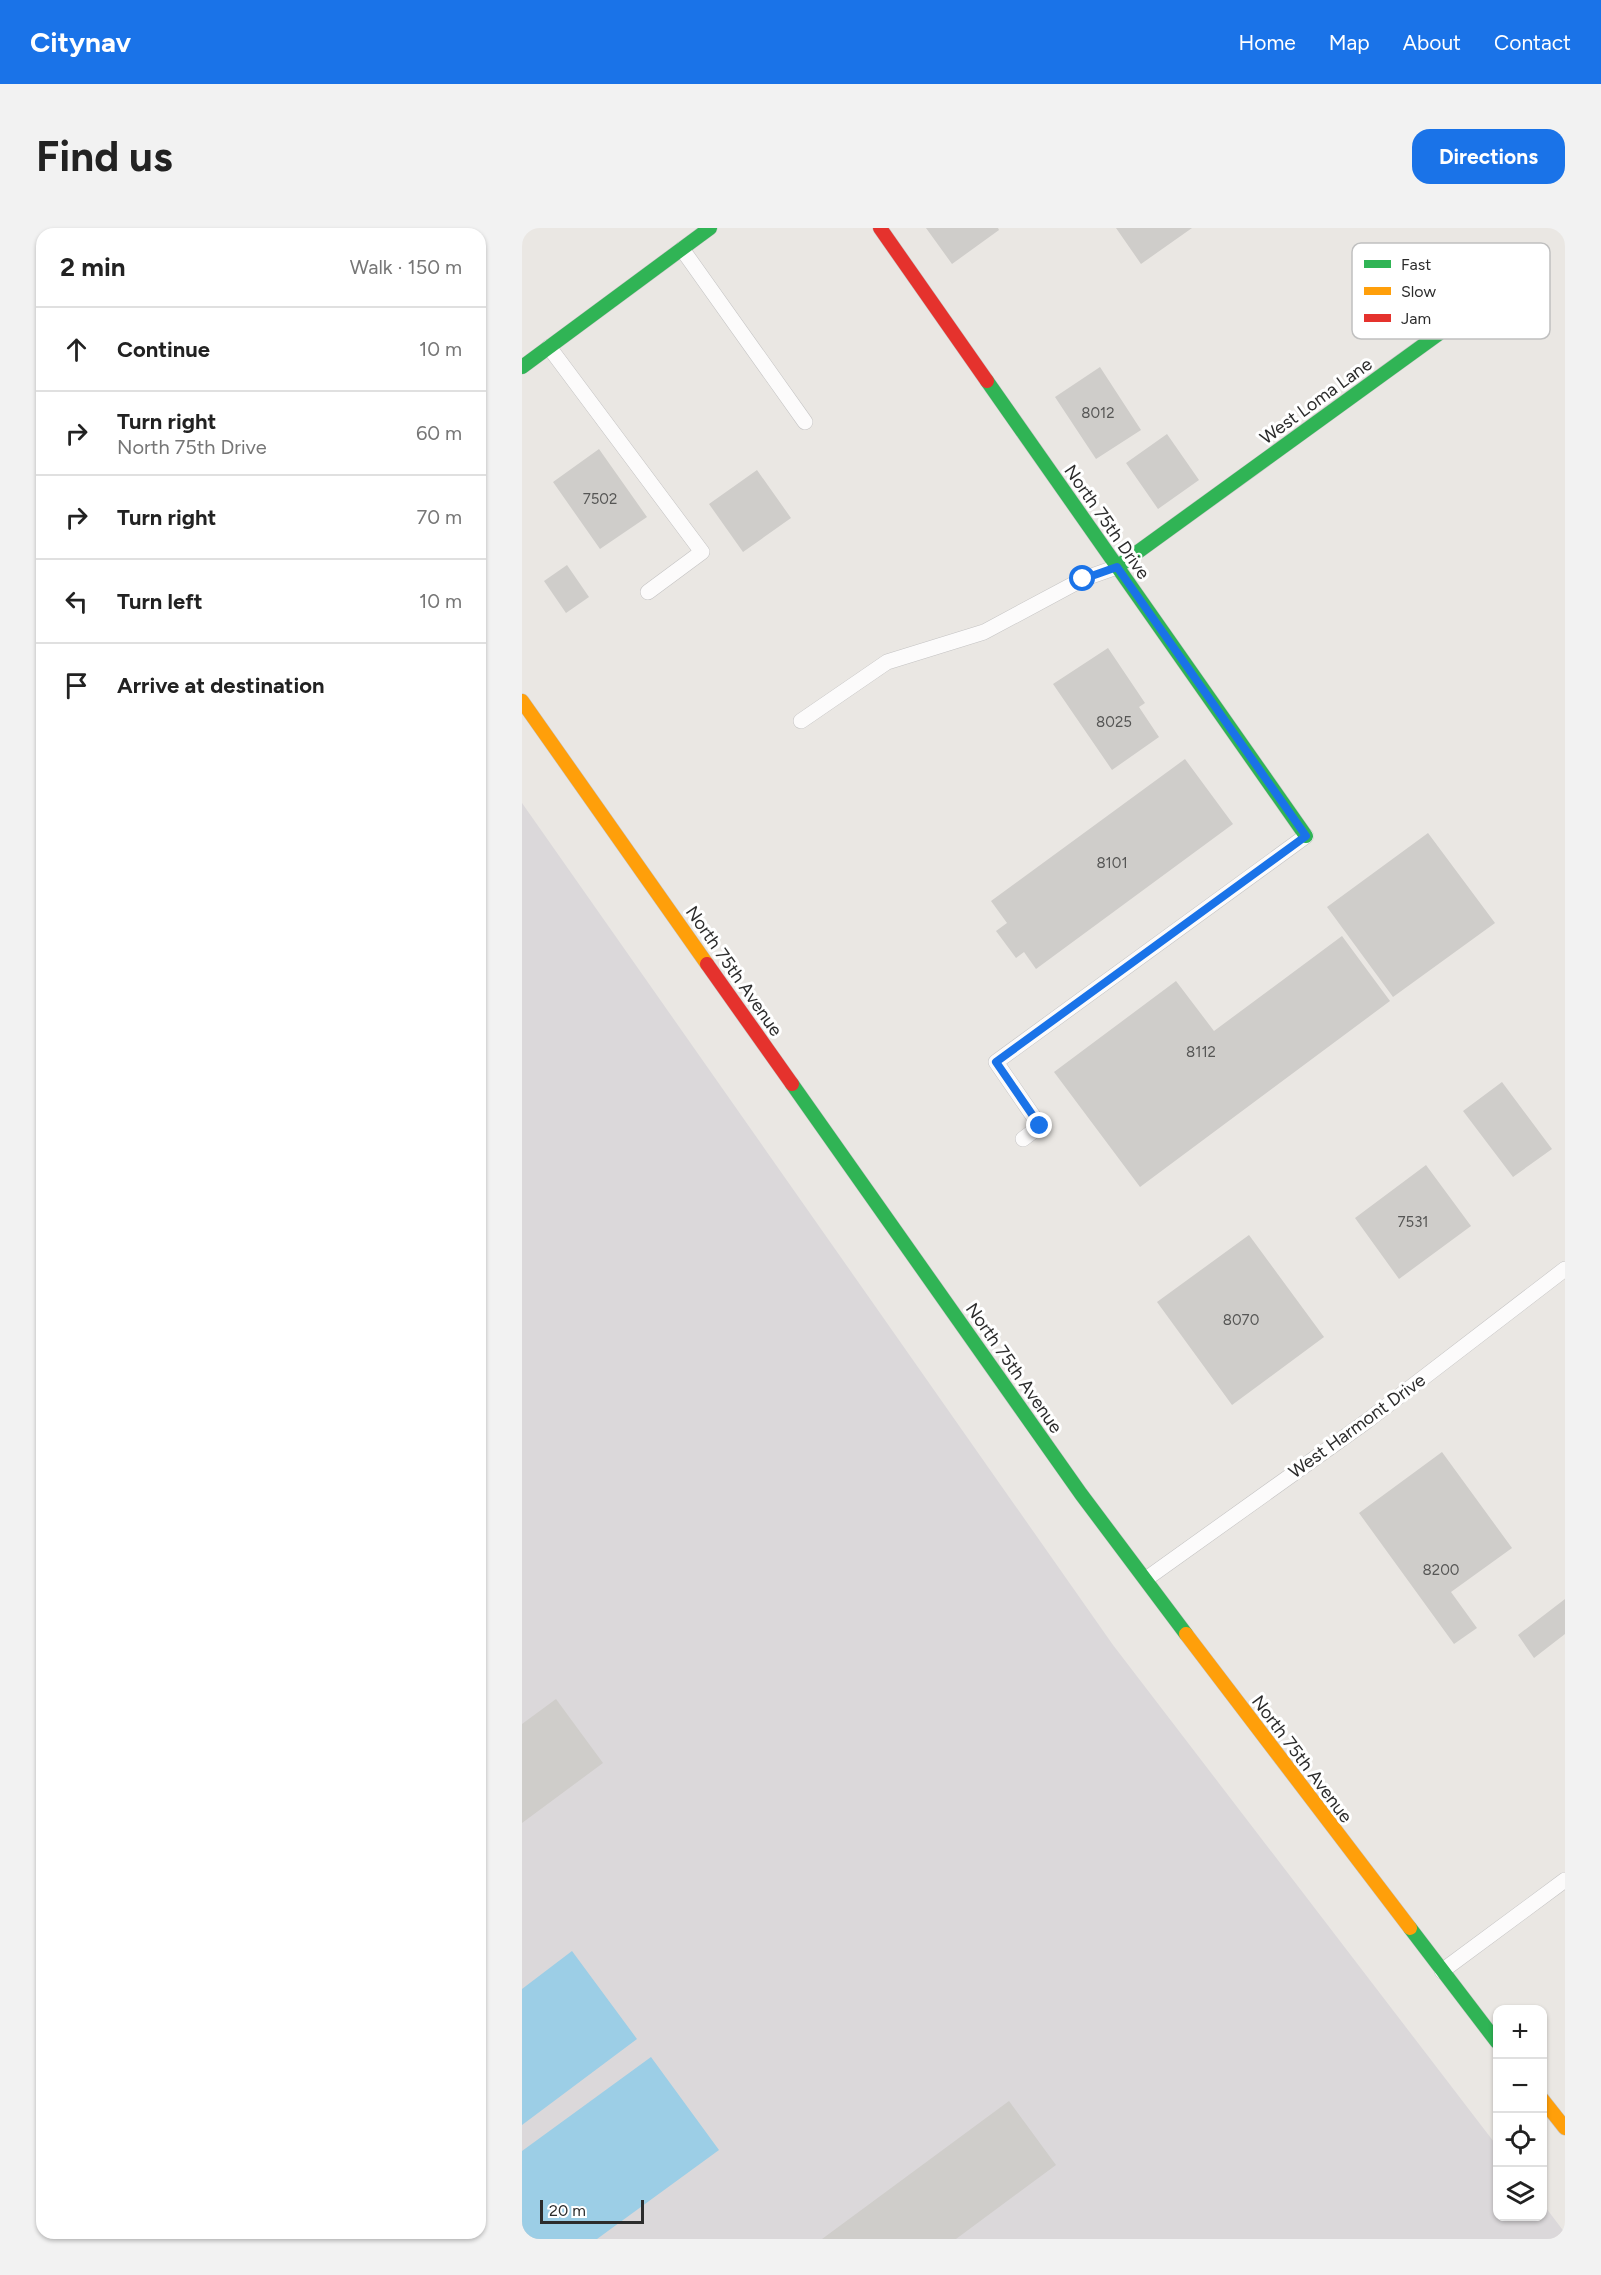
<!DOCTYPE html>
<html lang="en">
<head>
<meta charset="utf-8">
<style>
  body { margin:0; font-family:Figtree,sans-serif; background:#f2f2f2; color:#222 }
  .controls { position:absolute; right:18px; bottom:18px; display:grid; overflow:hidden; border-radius:12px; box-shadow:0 2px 4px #0004 }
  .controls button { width:54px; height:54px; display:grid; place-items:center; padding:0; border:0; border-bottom:2px solid #e0e0e0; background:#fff; color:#222; font:30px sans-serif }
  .scale { position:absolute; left:18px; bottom:15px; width:104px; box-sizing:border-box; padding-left:6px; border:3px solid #2c2c2c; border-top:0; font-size:16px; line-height:21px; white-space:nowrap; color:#2c2c2c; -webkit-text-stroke:4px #fff; paint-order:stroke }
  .stop { position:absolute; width:18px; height:18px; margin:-14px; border:4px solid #1a73e8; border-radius:50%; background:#fff }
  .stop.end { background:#1a73e8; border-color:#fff; box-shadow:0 2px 6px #0008 }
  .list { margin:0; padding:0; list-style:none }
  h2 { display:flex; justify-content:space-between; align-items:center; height:78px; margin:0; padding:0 24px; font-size:26px }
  h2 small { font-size:20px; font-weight:400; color:#767676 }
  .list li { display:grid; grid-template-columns:39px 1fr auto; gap:18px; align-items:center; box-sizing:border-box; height:84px; padding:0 24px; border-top:2px solid #e0e0e0 }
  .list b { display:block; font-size:22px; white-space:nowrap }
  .list p { margin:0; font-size:20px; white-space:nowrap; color:#767676 }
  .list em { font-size:20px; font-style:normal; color:#767676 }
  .icon { flex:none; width:33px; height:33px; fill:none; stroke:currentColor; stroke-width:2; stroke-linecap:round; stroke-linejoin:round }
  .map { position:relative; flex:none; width:1043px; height:2011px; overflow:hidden; border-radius:18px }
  header { display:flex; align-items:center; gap:36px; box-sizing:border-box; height:84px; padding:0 30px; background:#1a73e8; color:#fff }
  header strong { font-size:28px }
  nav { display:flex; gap:33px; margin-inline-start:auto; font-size:21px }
  .intro { display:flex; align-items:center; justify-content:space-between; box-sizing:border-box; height:144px; padding:0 36px }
  h1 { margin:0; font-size:42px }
  .button { padding:15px 27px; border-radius:18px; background:#1a73e8; color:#fff; font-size:21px; font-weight:700 }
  main { display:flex; gap:36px; padding:0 36px }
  aside { flex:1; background:#fff; border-radius:18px; box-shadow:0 2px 4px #0004 }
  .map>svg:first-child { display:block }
  .industrial { fill:#dbd8da }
  .water { fill:#9ccee6 }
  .building { fill:#cfcdca }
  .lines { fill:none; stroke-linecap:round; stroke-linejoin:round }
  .lane-casing { stroke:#c4c3c3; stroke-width:16 }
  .fast-casing { stroke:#c4c3c3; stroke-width:15 }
  .slow-casing { stroke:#c4c3c3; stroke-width:15 }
  .jam-casing { stroke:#c4c3c3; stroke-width:15 }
  .lane { stroke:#fcfbfb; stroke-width:15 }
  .fast { stroke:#30b455; stroke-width:14 }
  .slow { stroke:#ff9f0a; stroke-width:14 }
  .jam { stroke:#e5322d; stroke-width:14 }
  .route { stroke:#1a73e8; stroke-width:8 }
  .labels { text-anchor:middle; stroke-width:6; stroke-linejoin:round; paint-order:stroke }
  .number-label { font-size:15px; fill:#565655 }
  .street-label { font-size:18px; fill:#2c2c2c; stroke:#fff }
  .key { fill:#fff; stroke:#c0c0c0; stroke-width:1.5 }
  .key-label { font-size:16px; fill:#2c2c2c }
</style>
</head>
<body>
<header>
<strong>Citynav</strong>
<nav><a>Home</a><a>Map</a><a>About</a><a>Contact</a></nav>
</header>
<div class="intro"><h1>Find us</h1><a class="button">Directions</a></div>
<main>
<aside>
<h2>2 min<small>Walk · 150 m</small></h2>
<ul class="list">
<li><svg class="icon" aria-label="ahead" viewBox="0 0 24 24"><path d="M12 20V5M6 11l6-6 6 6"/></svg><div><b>Continue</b></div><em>10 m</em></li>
<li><svg class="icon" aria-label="right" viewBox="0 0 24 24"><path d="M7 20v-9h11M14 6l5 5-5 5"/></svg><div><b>Turn right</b><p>North 75th Drive</p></div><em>60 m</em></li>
<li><svg class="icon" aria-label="right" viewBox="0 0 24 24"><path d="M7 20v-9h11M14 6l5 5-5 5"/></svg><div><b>Turn right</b></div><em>70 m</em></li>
<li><svg class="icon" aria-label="left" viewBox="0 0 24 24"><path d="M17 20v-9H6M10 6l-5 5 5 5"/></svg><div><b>Turn left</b></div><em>10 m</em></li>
<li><svg class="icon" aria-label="arrive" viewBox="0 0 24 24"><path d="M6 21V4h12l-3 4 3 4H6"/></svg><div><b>Arrive at destination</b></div></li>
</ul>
</aside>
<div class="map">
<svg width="1043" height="2011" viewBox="0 0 1043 2011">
  <rect width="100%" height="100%" fill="#eae7e3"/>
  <path class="industrial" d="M 0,575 L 591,1417 L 975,1918 L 975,1988 L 1020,1988 L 1021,1976 L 1043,2005 L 1043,2011 L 0,2011 Z"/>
  <path class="water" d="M 50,1723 L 115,1811 L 0,1897 L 0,1761 Z
    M 129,1829 L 197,1922 L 75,2011 L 0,2011 L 0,1923 Z"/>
  <path class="building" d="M 404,0 L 476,0 L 477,2 L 430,36 Z
    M 594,0 L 670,0 L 619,36 Z
    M 578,139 L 619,202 L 574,231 L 533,169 Z
    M 645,206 L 677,252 L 636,281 L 604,235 Z
    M 77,221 L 125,289 L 78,321 L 31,254 Z
    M 235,242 L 269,290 L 221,324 L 187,276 Z
    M 45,337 L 67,369 L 44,385 L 22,353 Z
    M 586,420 L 623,475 L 617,479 L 637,509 L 590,542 L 531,456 Z
    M 663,531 L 711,596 L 514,741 L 502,724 L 494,730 L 474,703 L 485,695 L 469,673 Z
    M 906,605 L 973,695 L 871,769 L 805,679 Z
    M 820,708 L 868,773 L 618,959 L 532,844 L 654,753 L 692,803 Z
    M 980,854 L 1030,921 L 991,949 L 941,883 Z
    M 904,937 L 949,998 L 877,1051 L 833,990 Z
    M 727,1007 L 802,1109 L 710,1177 L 635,1074 Z
    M 920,1224 L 990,1320 L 929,1364 L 955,1400 L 932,1416 L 837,1285 Z
    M 1043,1371 L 1043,1406 L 1012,1430 L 996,1407 Z
    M 34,1471 L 81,1535 L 0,1595 L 0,1496 Z
    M 487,1873 L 534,1937 L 434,2011 L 300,2011 Z"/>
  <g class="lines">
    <defs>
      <path id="lane" d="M 160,21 L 283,194
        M 27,119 L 180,324 L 126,364
        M 279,493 L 365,434 L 462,404 L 561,351 L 595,339
        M 501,911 L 518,898 L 474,834 L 784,608
        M 624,1351 L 845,1193 L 1043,1041
        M 920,1743 L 1043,1652"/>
      <path id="fast" d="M 0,139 L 188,0
        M 465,153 L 784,608
        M 595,339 L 1013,36
        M 270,856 L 559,1266 L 664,1406
        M 888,1700 L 975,1814"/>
      <path id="slow" d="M 0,473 L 185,736
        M 664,1406 L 888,1700
        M 1020,1871 L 1043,1900"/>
      <path id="jam" d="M 358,0 L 465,153
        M 185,736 L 270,856"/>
    </defs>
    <use href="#lane" class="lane-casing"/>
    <use href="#fast" class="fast-casing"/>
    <use href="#slow" class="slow-casing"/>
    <use href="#jam" class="jam-casing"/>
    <use href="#lane" class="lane"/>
    <use href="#fast" class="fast"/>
    <use href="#slow" class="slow"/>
    <use href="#jam" class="jam"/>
  </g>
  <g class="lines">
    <path class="route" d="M 518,898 L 474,834 L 784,608 L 595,339 L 561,351"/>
  </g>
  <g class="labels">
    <g class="number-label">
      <text x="576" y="190">8012</text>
      <text x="78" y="276">7502</text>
      <text x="592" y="499">8025</text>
      <text x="590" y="640">8101</text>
      <text x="679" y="829">8112</text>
      <text x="891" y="999">7531</text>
      <text x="719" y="1097">8070</text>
      <text x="919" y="1347">8200</text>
    </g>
    <g class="street-label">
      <text transform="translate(794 173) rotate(-36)" y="6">West Loma Lane</text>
      <text transform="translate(585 294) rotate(55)" y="6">North 75th Drive</text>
      <text transform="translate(212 743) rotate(55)" y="6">North 75th Avenue</text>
      <text transform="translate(492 1140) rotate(55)" y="6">North 75th Avenue</text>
      <text transform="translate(835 1198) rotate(-36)" y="6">West Harmont Drive</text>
      <text transform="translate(780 1531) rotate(53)" y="6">North 75th Avenue</text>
    </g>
  </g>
  <rect x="830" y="15" width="198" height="96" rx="9" class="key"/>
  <rect x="842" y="32" width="27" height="8" fill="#30b455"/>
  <rect x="842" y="59" width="27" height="8" fill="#ff9f0a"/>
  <rect x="842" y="86" width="27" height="8" fill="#e5322d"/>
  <g class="key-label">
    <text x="879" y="42">Fast</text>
    <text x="879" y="69">Slow</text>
    <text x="879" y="96">Jam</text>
  </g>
</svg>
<div class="controls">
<button>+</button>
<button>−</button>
<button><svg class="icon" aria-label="locate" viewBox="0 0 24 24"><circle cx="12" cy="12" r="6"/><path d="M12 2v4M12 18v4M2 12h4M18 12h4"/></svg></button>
<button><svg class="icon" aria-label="layers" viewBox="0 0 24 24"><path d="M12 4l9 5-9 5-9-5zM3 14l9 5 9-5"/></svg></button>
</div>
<div class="scale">20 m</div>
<div class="stop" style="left:561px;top:351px"></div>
<div class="stop end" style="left:518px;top:898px"></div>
</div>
</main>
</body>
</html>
